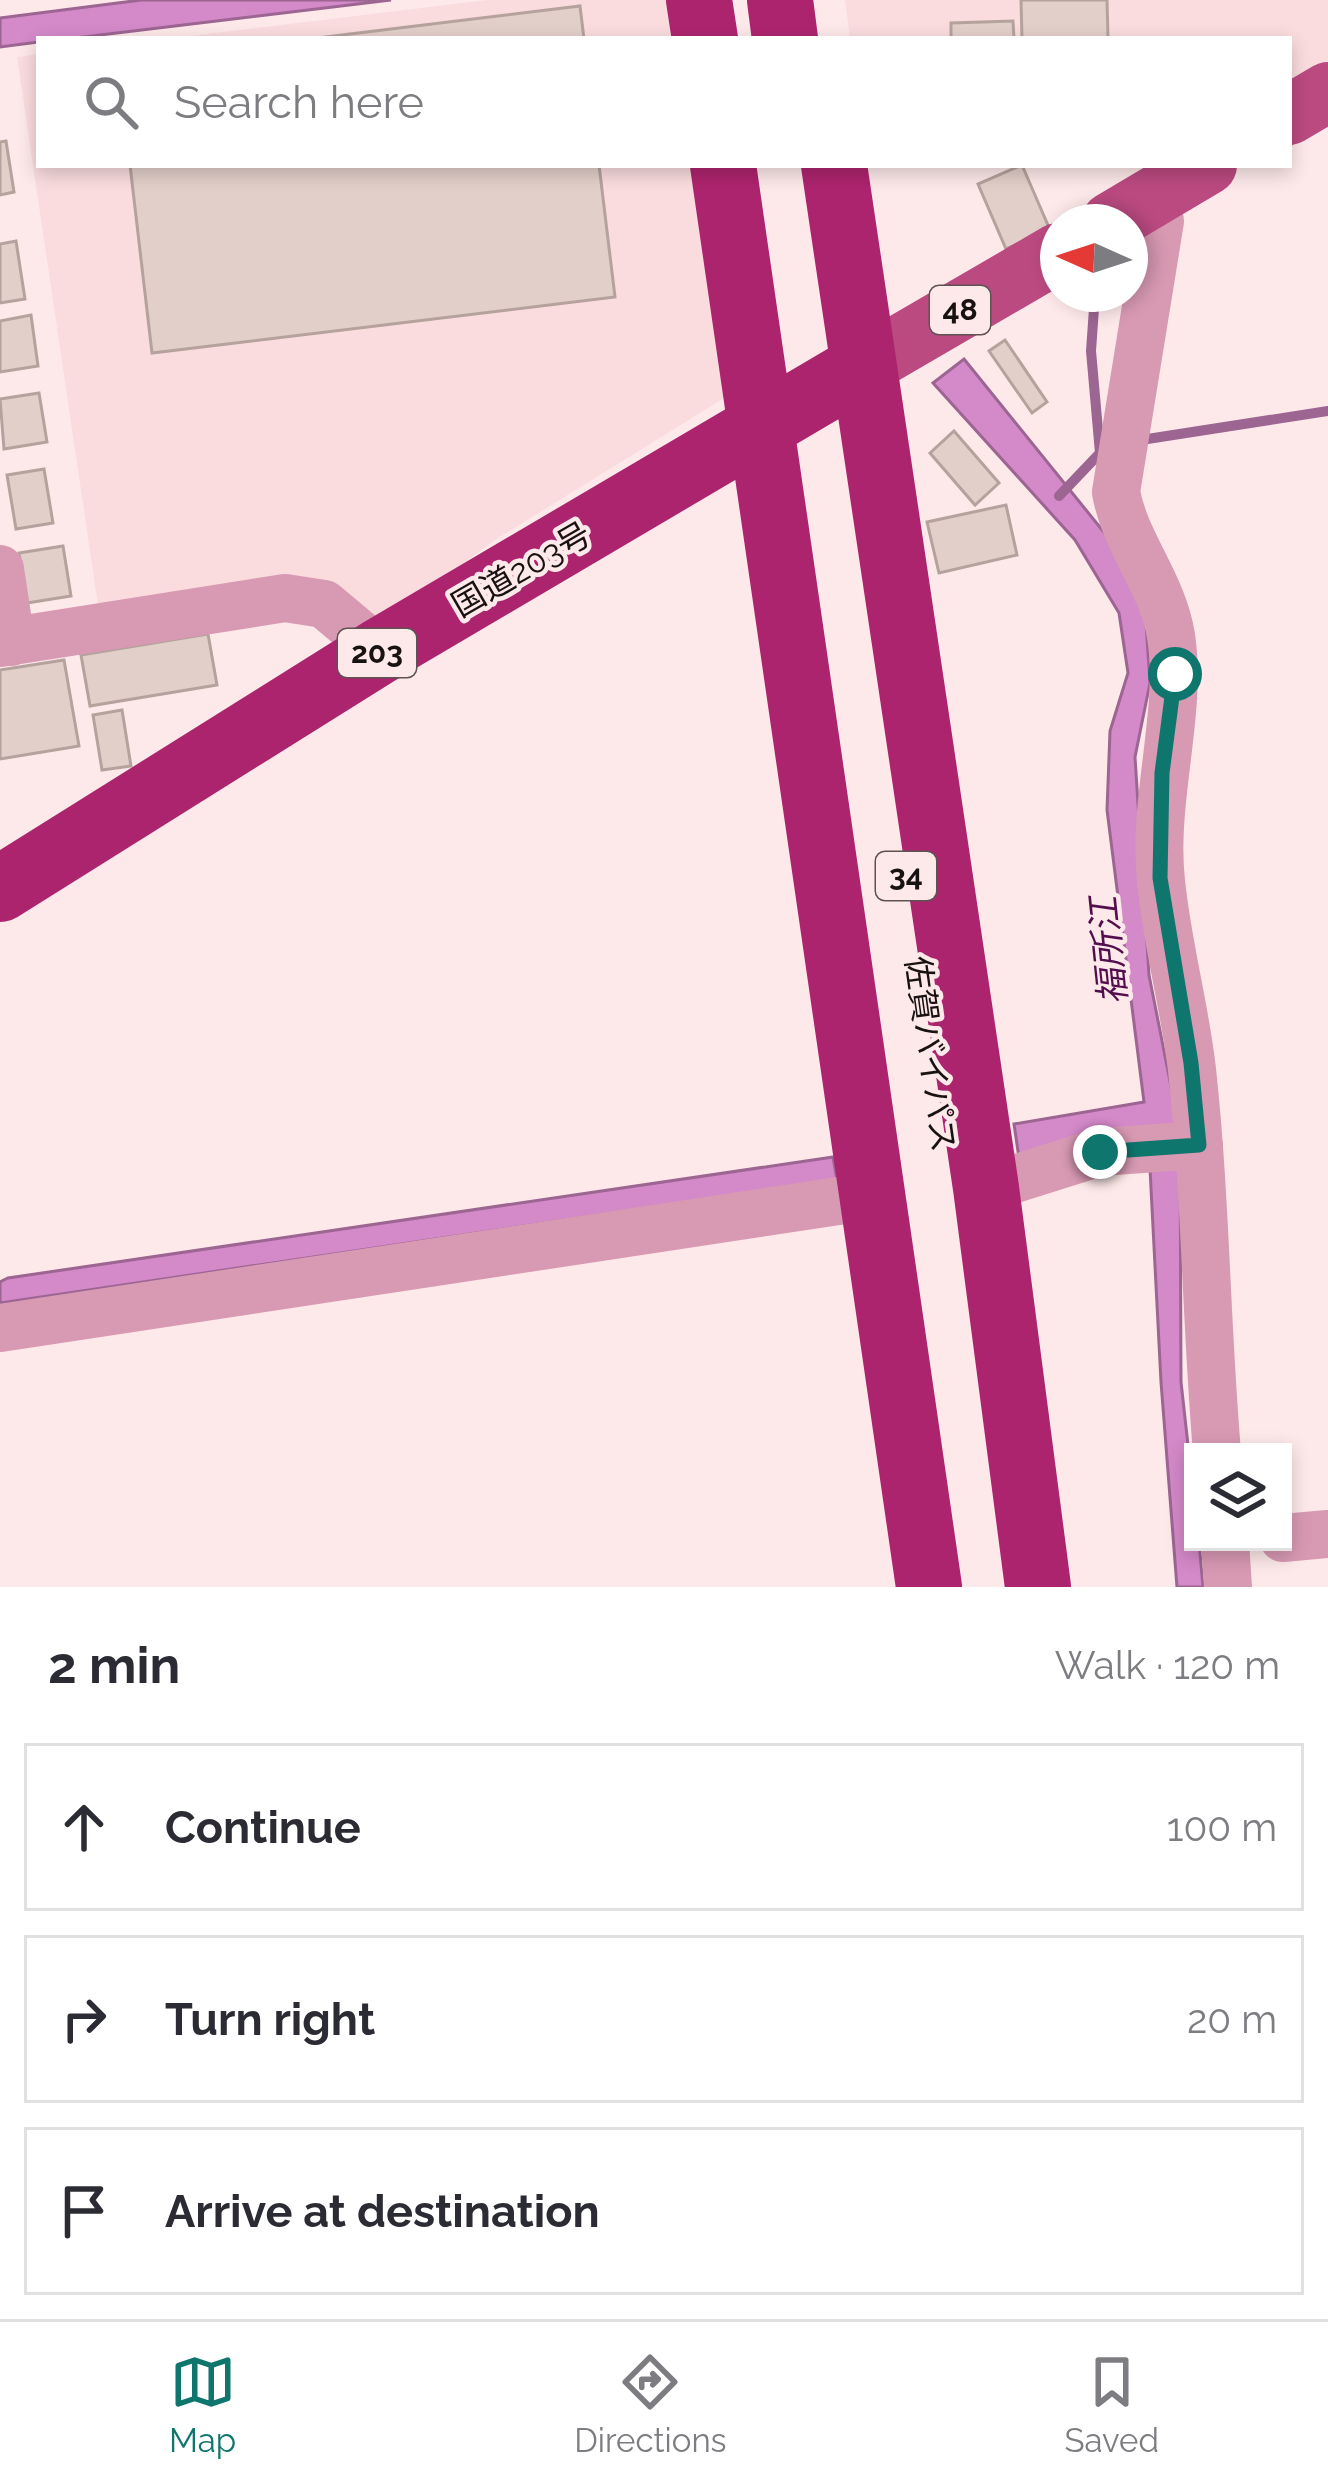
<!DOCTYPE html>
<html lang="en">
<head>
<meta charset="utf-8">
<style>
  body { margin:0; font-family:Raleway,"Noto Sans JP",sans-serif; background:#f7f7f7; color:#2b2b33 }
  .controls { position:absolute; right:36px; bottom:36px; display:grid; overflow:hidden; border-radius:0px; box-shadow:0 6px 18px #0003 }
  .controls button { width:108px; height:108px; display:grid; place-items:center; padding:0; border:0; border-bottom:3px solid #e1e1e2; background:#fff; color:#2b2b33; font:60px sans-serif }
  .compass { position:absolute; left:1040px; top:204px; width:108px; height:108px; border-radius:50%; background:#fff; box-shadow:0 6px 18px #0003; rotate:273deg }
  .stop { position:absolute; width:36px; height:36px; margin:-27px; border:9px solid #0f766e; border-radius:50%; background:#fff }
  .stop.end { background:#0f766e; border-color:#fff; box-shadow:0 3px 12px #0008 }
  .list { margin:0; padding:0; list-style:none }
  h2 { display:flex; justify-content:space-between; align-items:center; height:156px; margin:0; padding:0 48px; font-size:51px }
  h2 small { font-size:39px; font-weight:400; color:#7c7c81 }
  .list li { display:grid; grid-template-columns:78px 1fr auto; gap:36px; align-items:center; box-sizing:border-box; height:168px; margin:0 24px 24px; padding:0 24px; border:3px solid #e1e1e2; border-radius:0px }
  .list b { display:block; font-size:45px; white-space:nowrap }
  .list em { font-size:39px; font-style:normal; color:#7c7c81 }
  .icon { flex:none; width:66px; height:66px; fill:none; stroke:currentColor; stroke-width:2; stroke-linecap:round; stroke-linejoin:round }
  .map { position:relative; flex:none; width:1328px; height:1587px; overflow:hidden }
  .search { position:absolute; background:#fff; box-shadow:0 6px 18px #0003; left:36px; right:36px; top:36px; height:132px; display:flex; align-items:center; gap:30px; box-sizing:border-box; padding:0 42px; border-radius:0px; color:#7c7c81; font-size:45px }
  .sheet { height:732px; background:#fff }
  nav { display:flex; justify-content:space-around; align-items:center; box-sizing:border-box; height:168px; border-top:3px solid #e1e1e2; background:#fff; font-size:33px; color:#7c7c81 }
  nav a { display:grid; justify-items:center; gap:6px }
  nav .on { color:#0f766e }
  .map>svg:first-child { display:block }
  .built { fill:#fadcde }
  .water { fill:#d489c9; stroke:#9c6592; stroke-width:3 }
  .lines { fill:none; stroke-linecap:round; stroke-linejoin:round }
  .stream { stroke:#9c6592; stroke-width:10 }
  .building { fill:#e3cfca; stroke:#b5a29d; stroke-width:3 }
  .minor { stroke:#d899b3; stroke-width:48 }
  .major { stroke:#bb4a81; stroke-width:60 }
  .highway { stroke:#ad246e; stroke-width:66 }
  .route { stroke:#0f766e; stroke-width:15 }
  .labels { text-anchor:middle; stroke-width:9; stroke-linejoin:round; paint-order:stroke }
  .shield { fill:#fee9ea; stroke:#5e5253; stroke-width:3 }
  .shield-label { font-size:30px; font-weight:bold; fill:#191212 }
  .street-label { font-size:33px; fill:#191212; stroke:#fee9ea }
  .water-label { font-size:36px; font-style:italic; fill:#530f4d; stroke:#fee9ea }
</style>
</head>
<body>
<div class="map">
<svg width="1328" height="1587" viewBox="0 0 1328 1587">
  <rect width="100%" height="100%" fill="#fee9ea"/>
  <path class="built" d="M 487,0 L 678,0 L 684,39 L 164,39 Z
    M 845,0 L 1328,0 L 1328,61 L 1289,84 L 1289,39 L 850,39 Z
    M 39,54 L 39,165 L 704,165 L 726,397 L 495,540 L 376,628 L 329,586 L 99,612 L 17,57 Z"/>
  <path class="water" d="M 141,0 L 391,0 L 67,39 L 39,39 L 39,42 L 0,47 L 0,18 Z
    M 964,359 L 1124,557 L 1146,623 L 1150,683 L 1135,757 L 1149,975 L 1180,1132 L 1181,1382 L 1193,1490 L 1193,1542 L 1199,1542 L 1203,1587 L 1177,1587 L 1161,1382 L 1148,1130 L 1019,1158 L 1014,1124 L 1144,1102 L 1107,810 L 1110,731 L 1128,673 L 1119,613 L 1075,540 L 933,383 Z
    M 833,1157 L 837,1180 L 0,1303 L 0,1282 L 8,1278 Z"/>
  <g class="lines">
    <path class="stream" d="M 1141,440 L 1328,411
      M 1059,496 L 1100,453 L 1091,351 L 1095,294"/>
  </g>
  <path class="building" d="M 1021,0 L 1107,0 L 1108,39 L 1022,39 Z
    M 580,6 L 584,39 L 309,39 Z
    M 1013,21 L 1014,39 L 951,39 L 951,23 Z
    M 6,141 L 14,192 L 0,195 L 0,142 Z
    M 130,165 L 599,165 L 615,297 L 152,353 Z
    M 1022,165 L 1050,230 L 1006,249 L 978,184 Z
    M 16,241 L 25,299 L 0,303 L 0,244 Z
    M 31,315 L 38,366 L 0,372 L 0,321 Z
    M 1005,340 L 1047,402 L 1032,413 L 989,351 Z
    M 39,393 L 47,442 L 4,449 L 0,399 Z
    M 954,431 L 999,483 L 975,505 L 930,453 Z
    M 44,469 L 53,523 L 16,529 L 7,475 Z
    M 1006,505 L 1017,555 L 939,573 L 927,522 Z
    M 63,546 L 71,596 L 27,603 L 19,553 Z
    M 208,634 L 217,685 L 90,706 L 81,655 Z
    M 64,660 L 79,746 L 0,759 L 0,670 Z
    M 122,710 L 131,766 L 102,770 L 93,715 Z"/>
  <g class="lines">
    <path class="minor" d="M 1150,199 L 1160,221 L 1116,492 C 1125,543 1163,584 1171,636 C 1183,712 1152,800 1161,881 C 1167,944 1185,1007 1192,1070 C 1206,1197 1206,1325 1217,1452
      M 0,569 L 11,642
      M 0,643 L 285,598 L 324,604 L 380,651
      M 986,1188 L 1100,1152 L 1199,1145
      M 0,1328 L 845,1200 L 876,1202
      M 1283,1538 L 1328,1534
      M 1225,1542 L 1228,1587"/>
    <path class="major" d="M 1289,115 L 1328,92
      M 1111,222 L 1207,165
      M 862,367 L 1058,253"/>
    <path class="highway" d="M 699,0 L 705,39
      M 780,0 L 785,39
      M 723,165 L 929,1587
      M 834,165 L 986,1188 L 1038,1587
      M 0,889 L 380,651 L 862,367"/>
  </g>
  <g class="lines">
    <path class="route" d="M 1100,1152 L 1199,1145 L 1191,1063 L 1160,878 L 1162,773 L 1175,674"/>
  </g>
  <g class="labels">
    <g class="shield">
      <rect x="930" y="286" width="60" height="48" rx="9"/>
      <rect x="338" y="629" width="78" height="48" rx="9"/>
      <rect x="876" y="852" width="60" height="48" rx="9"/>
    </g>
    <g class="shield-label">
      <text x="960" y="320">48</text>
      <text x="377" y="663">203</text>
      <text x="906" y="886">34</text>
    </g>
    <g class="street-label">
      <text transform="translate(521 569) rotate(-30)" y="12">国道203号</text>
      <text transform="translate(931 1054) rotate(82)" y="12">佐賀バイパス</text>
    </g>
    <g class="water-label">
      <text transform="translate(1108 951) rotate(-96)" y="13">福所江</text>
    </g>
  </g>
</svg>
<div class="controls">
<button><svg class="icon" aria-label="layers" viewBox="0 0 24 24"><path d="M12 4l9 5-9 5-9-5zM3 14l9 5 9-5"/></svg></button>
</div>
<svg class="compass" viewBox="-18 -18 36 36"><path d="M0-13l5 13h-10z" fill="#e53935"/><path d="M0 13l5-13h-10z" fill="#7c7c81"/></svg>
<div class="stop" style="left:1175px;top:674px"></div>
<div class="stop end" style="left:1100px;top:1152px"></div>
<div class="search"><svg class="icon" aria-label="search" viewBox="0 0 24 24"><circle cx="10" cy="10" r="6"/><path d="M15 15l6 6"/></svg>Search here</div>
</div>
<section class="sheet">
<h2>2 min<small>Walk · 120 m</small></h2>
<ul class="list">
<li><svg class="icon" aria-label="ahead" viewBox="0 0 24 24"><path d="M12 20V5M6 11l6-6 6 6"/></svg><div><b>Continue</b></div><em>100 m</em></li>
<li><svg class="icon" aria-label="right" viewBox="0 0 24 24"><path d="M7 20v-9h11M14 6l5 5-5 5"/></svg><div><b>Turn right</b></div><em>20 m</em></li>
<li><svg class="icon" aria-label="arrive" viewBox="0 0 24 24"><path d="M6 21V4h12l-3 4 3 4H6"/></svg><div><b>Arrive at destination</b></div></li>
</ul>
</section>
<nav>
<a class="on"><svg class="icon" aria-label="map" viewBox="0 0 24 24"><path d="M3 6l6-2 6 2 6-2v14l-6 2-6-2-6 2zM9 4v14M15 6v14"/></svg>Map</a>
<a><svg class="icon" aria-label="directions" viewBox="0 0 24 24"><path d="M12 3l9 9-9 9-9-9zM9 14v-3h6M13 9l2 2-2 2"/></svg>Directions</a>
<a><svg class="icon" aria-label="saved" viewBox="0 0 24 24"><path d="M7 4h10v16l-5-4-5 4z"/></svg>Saved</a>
</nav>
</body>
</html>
